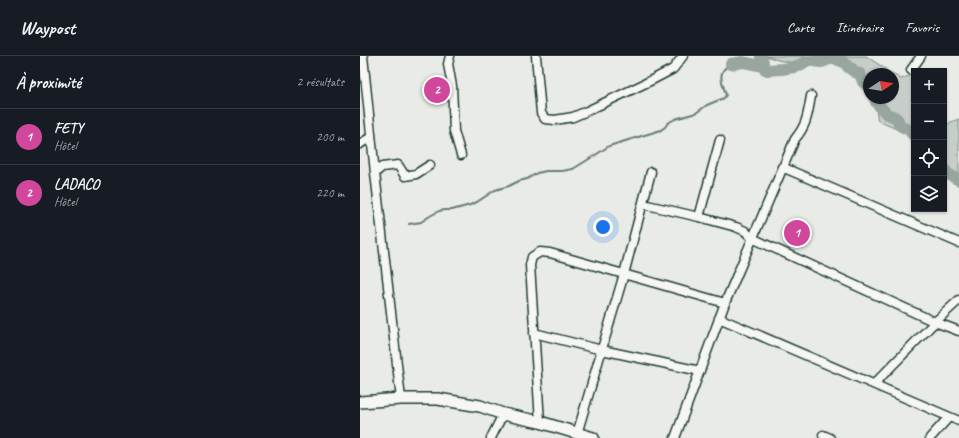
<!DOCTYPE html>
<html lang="fr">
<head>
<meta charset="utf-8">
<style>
  body { margin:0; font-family:Caveat,sans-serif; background:#242831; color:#f1f3f6 }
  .controls { position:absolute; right:12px; top:12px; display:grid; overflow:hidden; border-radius:0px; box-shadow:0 1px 3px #0004 }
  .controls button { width:36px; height:36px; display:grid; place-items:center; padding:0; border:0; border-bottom:1px solid #363941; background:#171b24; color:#f1f3f6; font:20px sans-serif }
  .compass { position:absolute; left:503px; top:12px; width:36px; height:36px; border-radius:50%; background:#171b24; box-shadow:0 1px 3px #0004; rotate:78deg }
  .you { position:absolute; left:243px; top:171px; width:14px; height:14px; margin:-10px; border:3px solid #fff; border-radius:50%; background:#1a73e8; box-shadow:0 0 0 6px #1a73e833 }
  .badge { display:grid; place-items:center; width:26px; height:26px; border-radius:50%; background:#c8321e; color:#fff; font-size:13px; font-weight:700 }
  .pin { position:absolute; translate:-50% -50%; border:2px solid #fff; box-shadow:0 1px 4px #0006 }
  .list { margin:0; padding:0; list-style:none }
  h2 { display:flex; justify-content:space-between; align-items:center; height:52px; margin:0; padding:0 16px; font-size:17px }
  h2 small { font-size:13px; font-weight:400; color:#9ea1a6 }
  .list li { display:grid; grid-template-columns:26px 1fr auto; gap:12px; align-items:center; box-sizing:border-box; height:56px; padding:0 16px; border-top:1px solid #363941 }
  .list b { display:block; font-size:15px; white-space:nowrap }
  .list p { margin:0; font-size:13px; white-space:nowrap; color:#9ea1a6 }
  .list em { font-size:13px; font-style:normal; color:#9ea1a6 }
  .icon { flex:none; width:22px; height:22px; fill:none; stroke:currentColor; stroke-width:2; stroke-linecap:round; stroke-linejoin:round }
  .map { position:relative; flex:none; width:599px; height:382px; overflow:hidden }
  header { display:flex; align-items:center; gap:24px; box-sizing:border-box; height:56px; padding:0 20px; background:#171b24; border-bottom:1px solid #363941 }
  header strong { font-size:19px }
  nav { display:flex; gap:22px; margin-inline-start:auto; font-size:14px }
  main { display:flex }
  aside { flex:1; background:#171b24 }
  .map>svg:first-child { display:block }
  .green { fill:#c7cec9; stroke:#73867e }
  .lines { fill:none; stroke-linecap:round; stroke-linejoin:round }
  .stream { stroke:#687c75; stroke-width:2 }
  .river { stroke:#99a6a0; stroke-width:12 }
  .street-casing { stroke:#1f3d34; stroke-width:11 }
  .secondary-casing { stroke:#1f3d34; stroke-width:14 }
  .street { stroke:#f6f6f2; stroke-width:8 }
  .secondary { stroke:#f6f6f2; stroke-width:11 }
</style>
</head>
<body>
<header>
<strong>Waypost</strong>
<nav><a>Carte</a><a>Itinéraire</a><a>Favoris</a></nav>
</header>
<main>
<aside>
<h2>À proximité<small>2 résultats</small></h2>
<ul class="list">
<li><span class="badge" style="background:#d1479c">1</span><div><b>FETY</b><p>Hôtel</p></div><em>200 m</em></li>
<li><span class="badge" style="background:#d1479c">2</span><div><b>LADACO</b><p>Hôtel</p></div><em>220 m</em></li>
</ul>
</aside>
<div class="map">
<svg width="599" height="382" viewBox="0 0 599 382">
  <rect width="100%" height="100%" fill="#e9ebe7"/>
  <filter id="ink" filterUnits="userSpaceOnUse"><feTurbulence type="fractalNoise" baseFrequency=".025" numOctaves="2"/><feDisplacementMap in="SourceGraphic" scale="8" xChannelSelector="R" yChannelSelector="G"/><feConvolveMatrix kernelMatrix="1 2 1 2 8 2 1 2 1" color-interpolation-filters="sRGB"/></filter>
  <g filter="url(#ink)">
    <path class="green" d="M 407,0 L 506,0 L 533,18 L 509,18 L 509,32 L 495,8 C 485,7 476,5 466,5 C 445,5 428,10 407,0 Z
      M 533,18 L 541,23 L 552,19 L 554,20 L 554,85 L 548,78 L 518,65 L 514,42 L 533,42 Z
      M 599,63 L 599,126 L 587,122 L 584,118 L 584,71 L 591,66 Z"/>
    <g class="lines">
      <path class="stream" d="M 49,168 L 61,166 L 70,160 L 79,155 L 85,154 L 92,154 L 110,149 L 117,146 L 135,134 L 149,130 L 159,125 L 167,123 L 177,117 L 186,115 L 202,115 L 213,113 L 234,100 L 249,90 L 301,74 L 305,71 L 308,67 L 315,63 L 336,57 L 347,49 L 364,42 L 366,39 C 363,27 355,16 371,8"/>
      <path class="river" d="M 401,0 L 403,6 L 402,10 L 405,13 L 407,14 C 416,14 426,13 435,11 C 440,10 443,6 449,5 C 453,4 457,6 461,6 C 464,6 466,4 470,3 C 476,2 486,6 488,11 L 495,16 L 500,18 L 503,26 L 506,28 L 509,31
        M 371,8 L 383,6 L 402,10
        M 515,42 L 516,46 L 525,56 L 527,58 L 535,61 L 538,64 L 539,68 L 541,70 L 549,74 L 554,80
        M 584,113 L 588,118 L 599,124"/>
      <defs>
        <path id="street" d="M 3,0 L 15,117 L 41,343
          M 90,0 L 88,8 L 92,30 L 94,75 L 101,99
          M 176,0 L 181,57 L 185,63 L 195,64 L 213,61 L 227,55 L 290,25 L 313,13 L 323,0
          M 551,14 L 561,0
          M 0,88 L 11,81
          M 422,111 L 599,187
          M 15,117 L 22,111 L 38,109 L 45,120 L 56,118 L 70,109
          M 283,148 L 339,161 L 376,171 L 385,175 L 392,182 L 575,266 L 599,275
          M 339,161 L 360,84
          M 359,262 L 599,365
          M 174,277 L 242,294 L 340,315
          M 514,328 L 575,266 L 599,244
          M 180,366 L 170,209 L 172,201 L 180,196 L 190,197 L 365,247
          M 217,378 L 264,218 L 291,116
          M 463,379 L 470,382
          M 131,382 L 143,358
          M 315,382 L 365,247 L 435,83 C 447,69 448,57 451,40
          M 570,382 L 589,361"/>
        <path id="secondary" d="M 0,346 L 41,343 L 78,343 L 120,350 L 143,358 L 180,366 L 233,382"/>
      </defs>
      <use href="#street" class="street-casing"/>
      <use href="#secondary" class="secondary-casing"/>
      <use href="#street" class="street"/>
      <use href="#secondary" class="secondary"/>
    </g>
  </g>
</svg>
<div class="controls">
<button>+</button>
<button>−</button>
<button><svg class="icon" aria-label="locate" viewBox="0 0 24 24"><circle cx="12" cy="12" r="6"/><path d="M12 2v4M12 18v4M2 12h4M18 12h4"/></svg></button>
<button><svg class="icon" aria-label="layers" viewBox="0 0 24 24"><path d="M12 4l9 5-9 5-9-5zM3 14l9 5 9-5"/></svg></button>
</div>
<svg class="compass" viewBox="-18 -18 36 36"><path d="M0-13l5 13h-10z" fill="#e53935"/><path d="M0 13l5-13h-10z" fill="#9ea1a6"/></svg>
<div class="you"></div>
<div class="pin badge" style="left:437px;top:177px;background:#d1479c">1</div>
<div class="pin badge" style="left:77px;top:34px;background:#d1479c">2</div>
</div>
</main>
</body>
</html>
